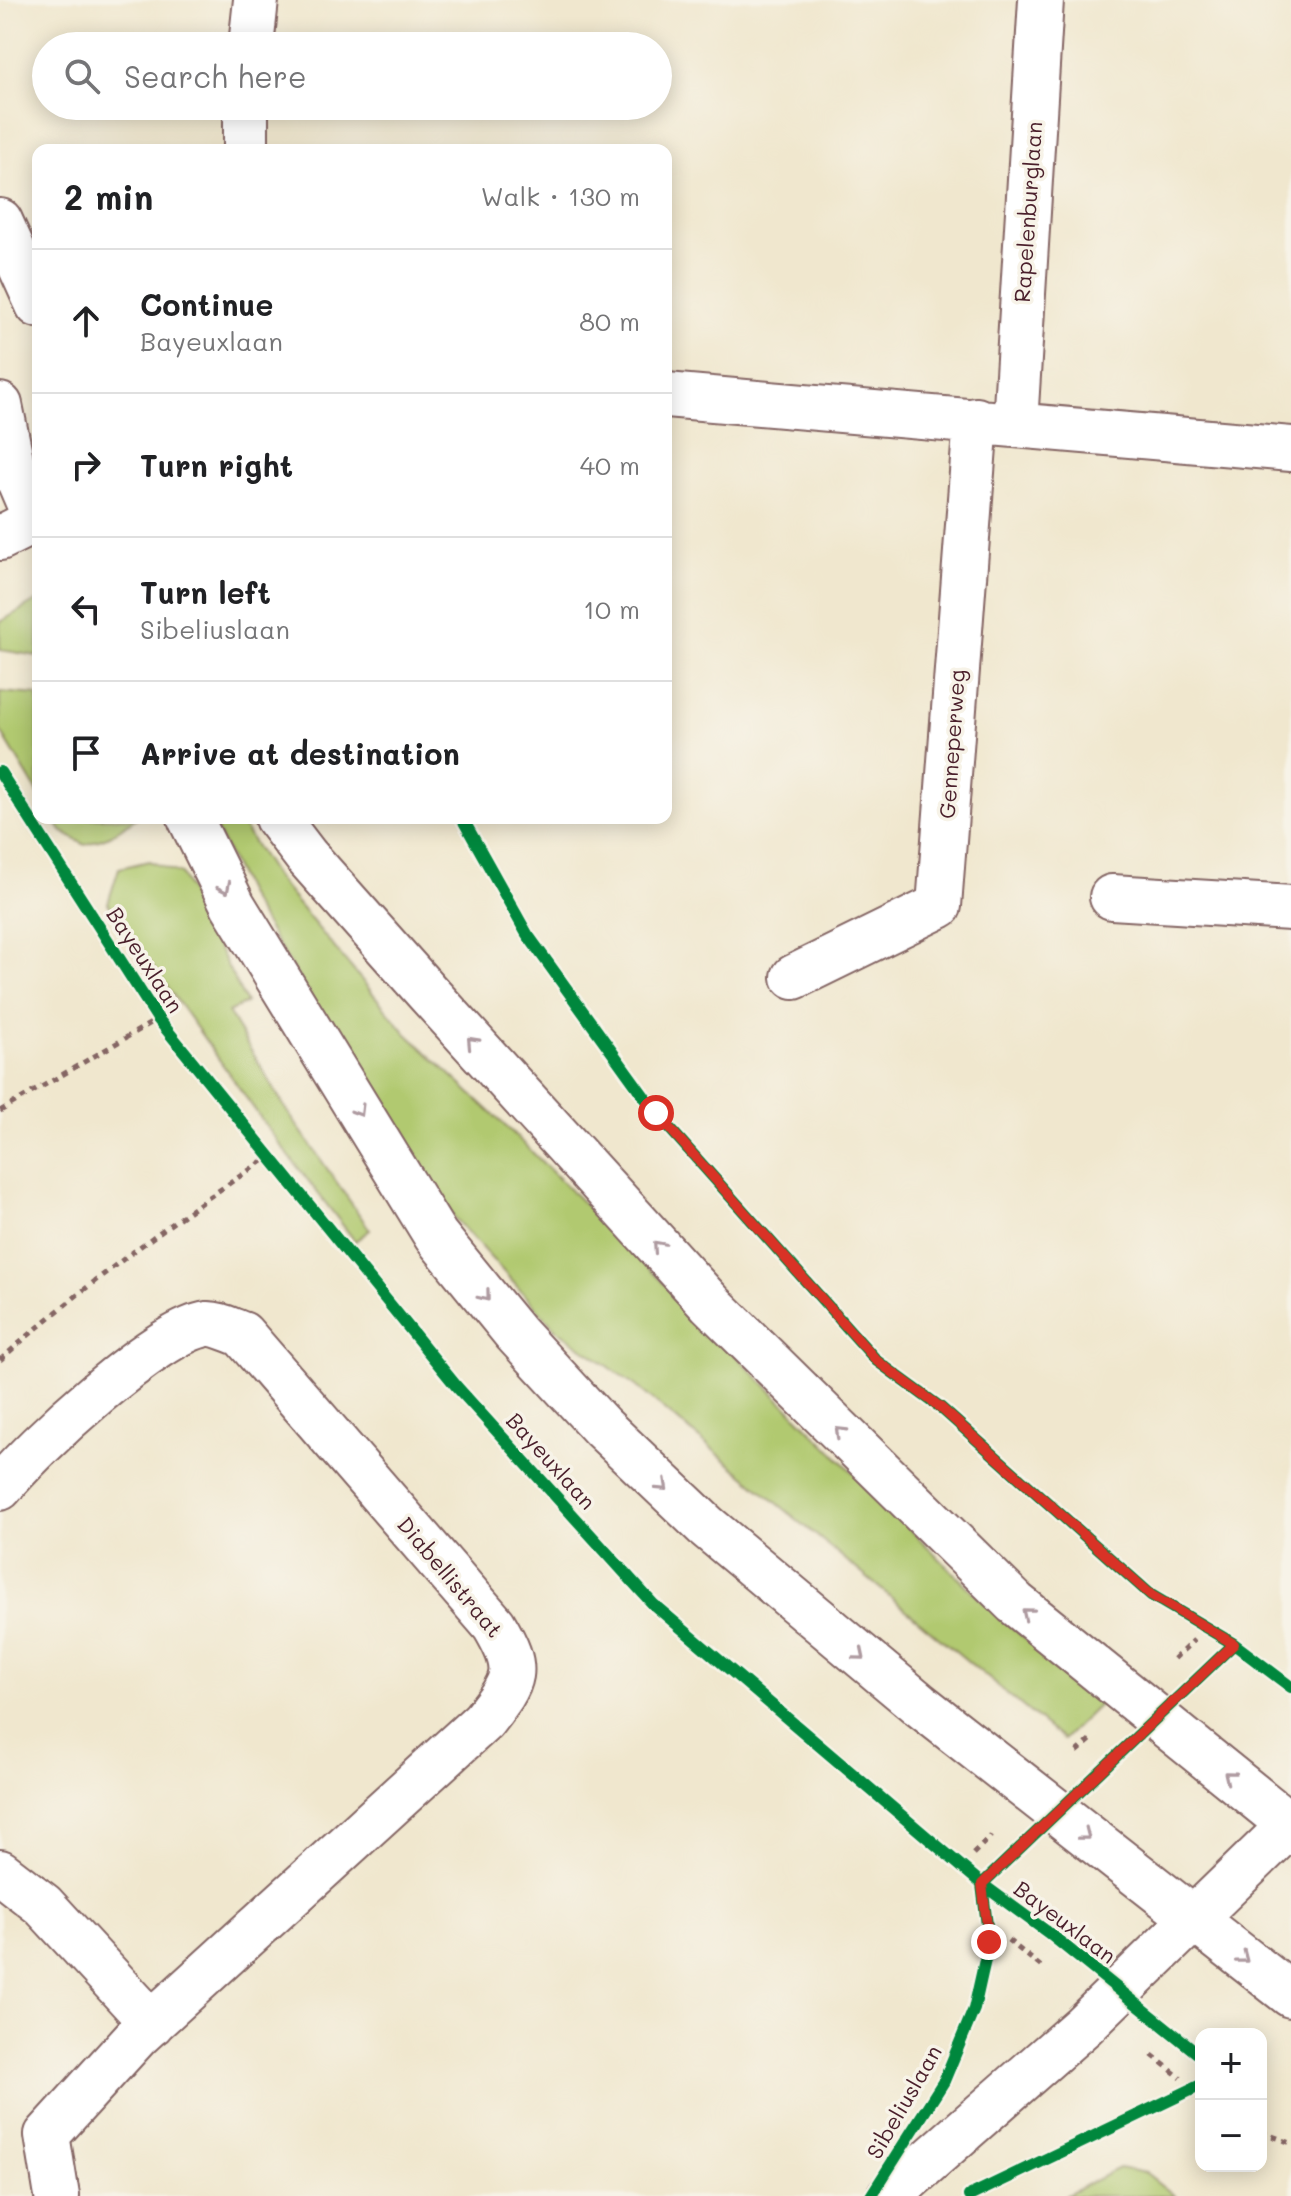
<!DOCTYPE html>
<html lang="en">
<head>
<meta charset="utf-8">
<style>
  body { margin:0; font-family:Mali,sans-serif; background:#f6f6f6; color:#202124 }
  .controls { position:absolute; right:24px; bottom:24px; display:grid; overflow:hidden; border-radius:16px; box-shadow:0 4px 20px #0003 }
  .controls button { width:72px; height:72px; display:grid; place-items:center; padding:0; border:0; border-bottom:2px solid #e0e0e0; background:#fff; color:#202124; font:40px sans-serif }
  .stop { position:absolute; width:24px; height:24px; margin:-18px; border:6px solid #d93025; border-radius:50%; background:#fff }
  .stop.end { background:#d93025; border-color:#fff; box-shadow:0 2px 8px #0008 }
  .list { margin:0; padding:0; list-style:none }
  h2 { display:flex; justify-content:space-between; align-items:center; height:104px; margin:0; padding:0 32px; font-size:34px }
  h2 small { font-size:26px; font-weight:400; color:#757577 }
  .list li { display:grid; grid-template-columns:52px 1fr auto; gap:24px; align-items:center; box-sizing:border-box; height:144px; padding:0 32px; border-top:2px solid #e0e0e0 }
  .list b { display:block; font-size:30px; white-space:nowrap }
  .list p { margin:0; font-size:26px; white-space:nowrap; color:#757577 }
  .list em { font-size:26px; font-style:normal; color:#757577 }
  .icon { flex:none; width:44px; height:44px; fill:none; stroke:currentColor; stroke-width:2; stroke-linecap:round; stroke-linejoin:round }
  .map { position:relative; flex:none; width:1291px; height:2196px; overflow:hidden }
  .search { position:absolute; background:#fff; box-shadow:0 4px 20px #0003; left:32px; top:32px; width:640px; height:88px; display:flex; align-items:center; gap:20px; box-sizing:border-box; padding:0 28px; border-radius:44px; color:#757577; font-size:30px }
  .panel { position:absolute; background:#fff; box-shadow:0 4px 20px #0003; left:32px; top:144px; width:640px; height:680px; border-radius:16px }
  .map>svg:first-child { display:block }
  .green { fill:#b1c96f; stroke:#7e744d; stroke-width:2 }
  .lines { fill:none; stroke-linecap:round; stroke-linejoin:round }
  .minor-casing { stroke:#846564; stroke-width:48 }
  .major-casing { stroke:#846564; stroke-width:48 }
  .path { stroke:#846564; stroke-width:5; stroke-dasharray:6 6; stroke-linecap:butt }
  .minor { stroke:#fff; stroke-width:44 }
  .major { stroke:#fff; stroke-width:44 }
  .cycleway-casing { stroke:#f7f3e8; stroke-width:17 }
  .cycleway { stroke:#00873e; stroke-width:12 }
  .oneway { stroke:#ae9aa0 }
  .route { stroke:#d93025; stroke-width:10 }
  .labels { text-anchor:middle; stroke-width:7; stroke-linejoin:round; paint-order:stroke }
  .street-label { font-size:22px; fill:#4a1f2b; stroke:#f7f3e8 }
</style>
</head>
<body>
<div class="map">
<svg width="1291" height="2196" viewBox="0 0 1291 2196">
  <rect width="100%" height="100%" fill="#f7f3e8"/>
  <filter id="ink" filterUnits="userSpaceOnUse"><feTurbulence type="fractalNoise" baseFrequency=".0125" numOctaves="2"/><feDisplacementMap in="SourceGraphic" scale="16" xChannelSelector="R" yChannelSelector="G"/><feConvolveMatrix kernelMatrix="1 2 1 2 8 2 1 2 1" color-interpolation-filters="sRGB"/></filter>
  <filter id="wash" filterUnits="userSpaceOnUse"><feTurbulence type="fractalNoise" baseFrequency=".006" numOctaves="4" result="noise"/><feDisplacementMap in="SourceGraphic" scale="32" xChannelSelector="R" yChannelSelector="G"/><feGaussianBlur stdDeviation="1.8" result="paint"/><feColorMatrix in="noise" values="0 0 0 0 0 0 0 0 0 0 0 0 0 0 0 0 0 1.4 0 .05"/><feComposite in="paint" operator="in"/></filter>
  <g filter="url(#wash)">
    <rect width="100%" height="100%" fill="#f0e7ce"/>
    <path class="green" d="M 38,600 L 38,656 L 0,650 L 0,622 Z
      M 0,692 L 38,695 L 38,793 L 0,730 Z
      M 53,818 L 136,818 L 110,836 L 85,845 L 61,831 Z
      M 211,818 L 238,818 L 276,878 L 406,1033 L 514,1134 L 980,1599 L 1100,1704 L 1063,1740 L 636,1386 L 556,1329 L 456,1220 L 367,1089 L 249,898 Z
      M 149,861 L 181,874 L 246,1003 L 228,1012 L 289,1114 L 370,1230 L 355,1241 L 269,1130 L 108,903 L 119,868 Z
      M 1119,2168 L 1146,2173 L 1175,2196 L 1065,2196 Z"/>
  </g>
  <g filter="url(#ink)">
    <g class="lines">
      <defs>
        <path id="minor" d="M 251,46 L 256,0
          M 246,150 L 246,106
          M 666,395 L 1291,449
          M 1015,424 L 1041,0
          M 0,538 L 38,519
          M 1112,897 L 1291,908
          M 794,977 L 939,906 L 976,420
          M 0,1488 C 33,1447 157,1331 207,1324 C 217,1323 232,1331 242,1334 L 494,1625 C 522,1672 515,1680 483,1721 L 137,2036 L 47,2135 L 57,2196
          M 0,1872 L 43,1905 L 152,2023
          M 889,2196 L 1083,2026 L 1291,1824"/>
        <path id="major" d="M 0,221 L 38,305
          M 0,405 L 12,464 L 38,525
          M 190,818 L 233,905 L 436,1236 L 516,1334 L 602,1427 L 706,1526 L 919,1704 L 1291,1995
          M 277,818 L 306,856 L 426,991 L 710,1303 L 1015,1603 L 1291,1826"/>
      </defs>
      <use href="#minor" class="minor-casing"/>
      <use href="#major" class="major-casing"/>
      <path class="path" d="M 0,1111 L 158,1019
        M 0,1360 C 85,1285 174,1219 269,1157
        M 1174,1659 L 1194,1640
        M 1077,1752 L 1094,1737
        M 973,1854 L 991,1836
        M 1008,1940 L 1044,1969
        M 1152,2055 L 1181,2078
        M 1261,2132 L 1291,2143"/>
      <use href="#minor" class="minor"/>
      <use href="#major" class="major"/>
      <defs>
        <path id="cycleway" d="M 0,772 L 158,1019 L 457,1387 L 653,1604 L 982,1884 L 1050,1934 L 1201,2056
          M 462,818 L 527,934 L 656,1113 L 877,1361 L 940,1407 L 1151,1595 L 1234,1644 L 1291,1687
          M 871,2196 L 944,2081 L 974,2009 L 989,1942 L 982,1884 L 1234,1644
          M 969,2196 L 1201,2085"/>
      </defs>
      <use href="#cycleway" class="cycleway-casing"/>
      <use href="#cycleway" class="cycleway"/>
    </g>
    <defs><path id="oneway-chevron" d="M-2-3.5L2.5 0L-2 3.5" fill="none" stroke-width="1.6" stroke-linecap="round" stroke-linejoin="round" transform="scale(2)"/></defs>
    <g class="oneway">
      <use href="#oneway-chevron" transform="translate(225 888) rotate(64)"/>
      <use href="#oneway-chevron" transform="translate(472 1042) rotate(-133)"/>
      <use href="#oneway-chevron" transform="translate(359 1111) rotate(59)"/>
      <use href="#oneway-chevron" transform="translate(658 1246) rotate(-132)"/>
      <use href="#oneway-chevron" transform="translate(485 1296) rotate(51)"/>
      <use href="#oneway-chevron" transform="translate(840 1432) rotate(-135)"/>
      <use href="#oneway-chevron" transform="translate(663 1486) rotate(43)"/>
      <use href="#oneway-chevron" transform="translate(1027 1613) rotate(-141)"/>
      <use href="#oneway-chevron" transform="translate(860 1655) rotate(40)"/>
      <use href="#oneway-chevron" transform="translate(1229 1776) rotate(-141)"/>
      <use href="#oneway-chevron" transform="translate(1085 1835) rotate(38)"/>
      <use href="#oneway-chevron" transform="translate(1243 1958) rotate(38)"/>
    </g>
  </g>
  <g class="lines" filter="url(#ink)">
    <path class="route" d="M 656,1113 L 877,1361 L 940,1407 L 1151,1595 L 1234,1644 L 982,1884 L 989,1942"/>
  </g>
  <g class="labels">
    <g class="street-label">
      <text transform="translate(1028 212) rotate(-86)" y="8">Rapelenburglaan</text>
      <text transform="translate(952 744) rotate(-86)" y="8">Genneperweg</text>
      <text transform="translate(145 960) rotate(57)" y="8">Bayeuxlaan</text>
      <text transform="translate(551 1461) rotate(48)" y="8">Bayeuxlaan</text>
      <text transform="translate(450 1577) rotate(50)" y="8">Diabellistraat</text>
      <text transform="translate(1065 1922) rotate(37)" y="8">Bayeuxlaan</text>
      <text transform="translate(904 2102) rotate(-60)" y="8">Sibeliuslaan</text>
    </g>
  </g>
</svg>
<div class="controls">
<button>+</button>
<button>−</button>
</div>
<div class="stop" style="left:656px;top:1113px"></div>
<div class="stop end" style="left:989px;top:1942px"></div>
<div class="search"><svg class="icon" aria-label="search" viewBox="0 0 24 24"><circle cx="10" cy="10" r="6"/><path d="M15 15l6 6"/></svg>Search here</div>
<section class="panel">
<h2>2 min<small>Walk · 130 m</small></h2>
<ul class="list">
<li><svg class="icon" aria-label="ahead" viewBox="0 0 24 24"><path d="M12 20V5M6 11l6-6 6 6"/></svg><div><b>Continue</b><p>Bayeuxlaan</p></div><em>80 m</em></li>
<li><svg class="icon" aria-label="right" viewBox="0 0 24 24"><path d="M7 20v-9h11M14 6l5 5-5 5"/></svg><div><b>Turn right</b></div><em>40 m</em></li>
<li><svg class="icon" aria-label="left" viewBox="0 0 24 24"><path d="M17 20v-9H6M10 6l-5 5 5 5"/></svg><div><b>Turn left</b><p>Sibeliuslaan</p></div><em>10 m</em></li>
<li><svg class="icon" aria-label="arrive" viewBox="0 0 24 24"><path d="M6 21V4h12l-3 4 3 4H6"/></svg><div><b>Arrive at destination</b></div></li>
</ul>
</section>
</div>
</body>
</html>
